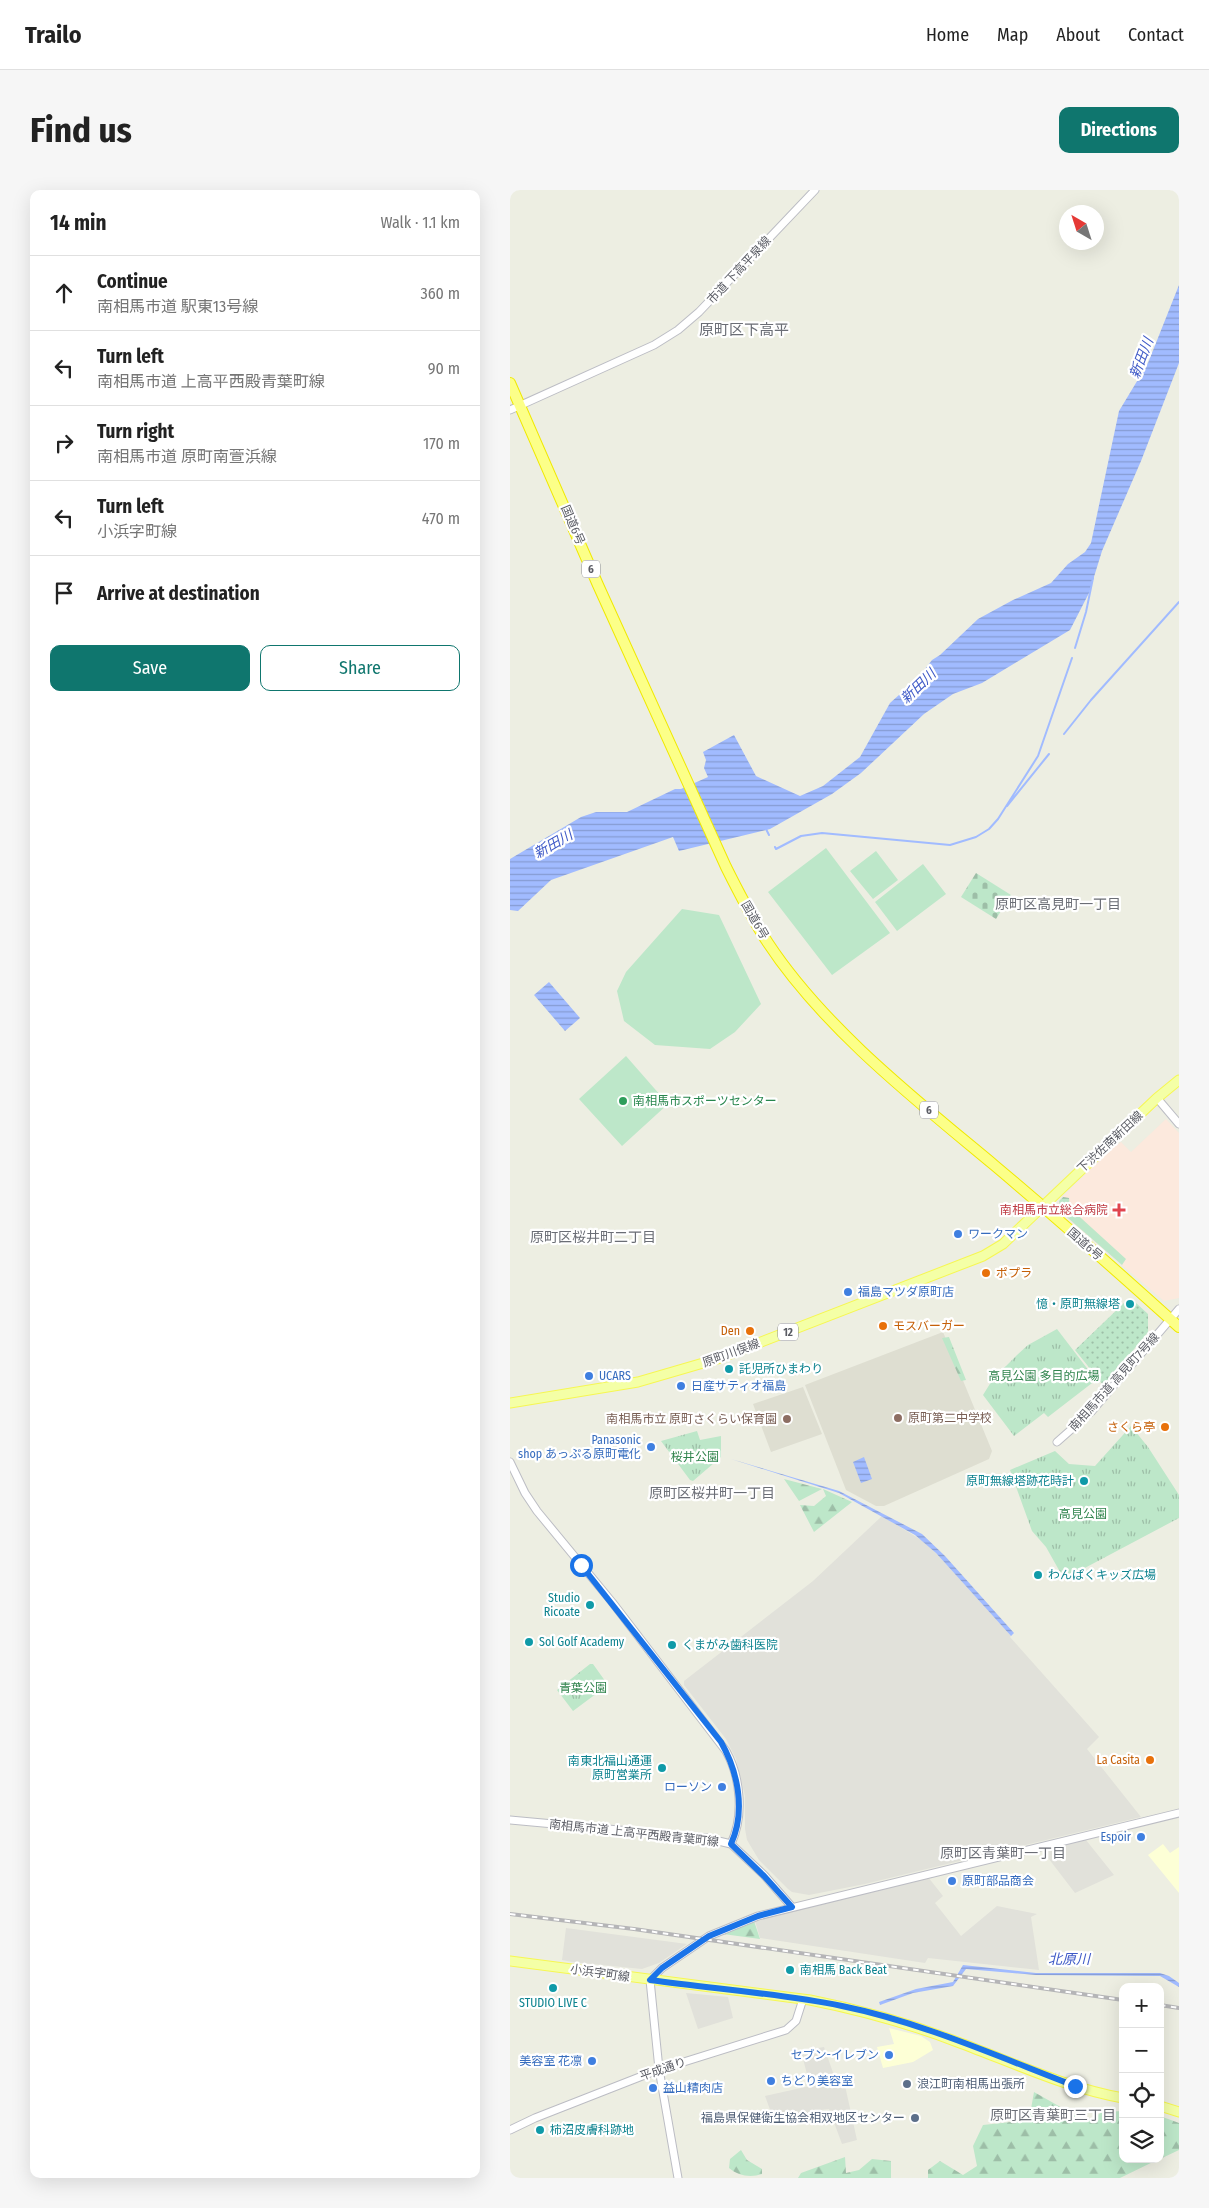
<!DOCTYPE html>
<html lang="en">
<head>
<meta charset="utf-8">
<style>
  body { margin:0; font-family:"Fira Sans Condensed","Noto Sans JP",sans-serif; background:#f6f6f6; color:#222 }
  .controls { position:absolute; right:15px; bottom:15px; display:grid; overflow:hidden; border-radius:10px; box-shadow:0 5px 20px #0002 }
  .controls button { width:45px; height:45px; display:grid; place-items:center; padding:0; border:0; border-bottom:1px solid #e0e0e0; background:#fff; color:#222; font:25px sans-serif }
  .compass { position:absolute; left:549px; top:15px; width:45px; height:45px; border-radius:50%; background:#fff; box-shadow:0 5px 20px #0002; rotate:321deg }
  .stop { position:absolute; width:15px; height:15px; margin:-11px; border:4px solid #1a73e8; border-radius:50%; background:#fff }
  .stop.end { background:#1a73e8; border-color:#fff; box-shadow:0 1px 5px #0008 }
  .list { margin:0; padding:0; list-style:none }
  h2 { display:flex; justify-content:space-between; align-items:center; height:65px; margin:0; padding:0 20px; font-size:21px }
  h2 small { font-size:16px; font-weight:400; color:#767676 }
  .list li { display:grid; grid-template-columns:32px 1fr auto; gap:15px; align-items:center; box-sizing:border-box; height:75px; padding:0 20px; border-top:1px solid #e0e0e0 }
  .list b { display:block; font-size:19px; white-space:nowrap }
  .list p { margin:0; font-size:16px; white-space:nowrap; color:#767676 }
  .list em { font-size:16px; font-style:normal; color:#767676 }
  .actions { display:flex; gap:10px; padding:15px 20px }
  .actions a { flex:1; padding:11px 0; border:1px solid #0f766e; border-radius:10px; text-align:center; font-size:18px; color:#0f766e }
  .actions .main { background:#0f766e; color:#fff }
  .icon { flex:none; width:28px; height:28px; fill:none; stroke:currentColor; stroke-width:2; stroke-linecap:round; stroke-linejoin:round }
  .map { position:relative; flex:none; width:669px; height:1988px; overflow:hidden; border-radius:10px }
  header { display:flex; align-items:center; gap:30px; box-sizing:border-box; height:70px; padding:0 25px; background:#fff; border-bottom:1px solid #e0e0e0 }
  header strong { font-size:24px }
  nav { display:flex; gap:28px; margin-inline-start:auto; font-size:18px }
  .intro { display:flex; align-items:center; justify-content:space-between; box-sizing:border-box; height:120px; padding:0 30px }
  h1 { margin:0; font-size:35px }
  .button { padding:12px 22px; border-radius:10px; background:#0f766e; color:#fff; font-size:18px; font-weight:700 }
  main { display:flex; gap:30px; padding:0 30px }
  aside { flex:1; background:#fff; border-radius:10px; box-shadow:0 5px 20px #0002 }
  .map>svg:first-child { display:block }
  .commercial { fill:#fdffd6 }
  .industrial { fill:#e1e1da }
  .education { fill:#deded1 }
  .medical { fill:#fce9dd }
  .grass { fill:url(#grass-dots) }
  .forest { fill:url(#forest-firs) }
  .cemetery { fill:url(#cemetery-stones) }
  .park { fill:url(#park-tufts) }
  .garden { fill:#bde7c9 }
  .water { fill:url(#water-rules) }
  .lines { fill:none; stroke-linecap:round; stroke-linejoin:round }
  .stream { stroke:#a1bbff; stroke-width:2 }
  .minor-casing { stroke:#bcbdc4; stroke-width:9 }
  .major-casing { stroke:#f6f752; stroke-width:11 }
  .highway-casing { stroke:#f0e900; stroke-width:12 }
  .minor { stroke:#fff; stroke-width:7 }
  .major { stroke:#f4ffa6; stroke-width:9 }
  .highway { stroke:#fcff88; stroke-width:10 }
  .rail-casing { stroke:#b5b5b7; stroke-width:4 }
  .rail { stroke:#fff; stroke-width:2; stroke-dasharray:5.5; stroke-linecap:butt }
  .route { stroke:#1a73e8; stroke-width:6 }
  .leisure-dot { fill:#2e9e5b; stroke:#fff; stroke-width:2 }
  .health-dot { fill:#e0444e; stroke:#fff; stroke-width:2 }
  .shop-dot { fill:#3f7fe0; stroke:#fff; stroke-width:2 }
  .food-dot { fill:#e8710a; stroke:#fff; stroke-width:2 }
  .culture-dot { fill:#0f9aa8; stroke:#fff; stroke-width:2 }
  .education-dot { fill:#8d6e63; stroke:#fff; stroke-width:2 }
  .service-dot { fill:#5c6f8a; stroke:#fff; stroke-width:2 }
  .labels { text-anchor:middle; stroke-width:4.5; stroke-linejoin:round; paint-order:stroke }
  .shield { fill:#fff; stroke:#8c8d92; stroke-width:1 }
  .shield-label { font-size:11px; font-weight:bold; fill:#5a5c64 }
  .street-label { font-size:12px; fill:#5a5c64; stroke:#fff }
  .leisure-label { font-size:12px; fill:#27864d; stroke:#fff; text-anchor:start }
  .health-label { font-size:12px; fill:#be3a42; stroke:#fff; text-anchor:end }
  .shop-label { font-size:12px; fill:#366cbe; stroke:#fff; text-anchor:start }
  .food-label { font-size:12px; fill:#c56008; stroke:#fff; text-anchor:end }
  .culture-label { font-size:12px; fill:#0d838f; stroke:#fff; text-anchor:start }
  .park-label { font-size:12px; fill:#30844d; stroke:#fff }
  .education-label { font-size:12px; fill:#785e54; stroke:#fff; text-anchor:start }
  .service-label { font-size:12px; fill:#4e5e75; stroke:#fff; text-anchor:start }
  .water-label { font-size:14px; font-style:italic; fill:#3f5ac7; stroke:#fff }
  .neighbourhood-label { font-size:14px; fill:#6b6e76; stroke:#fff }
  .quarter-label { font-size:15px; fill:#6b6e76; stroke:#fff }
</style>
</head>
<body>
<header>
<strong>Trailo</strong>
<nav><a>Home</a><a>Map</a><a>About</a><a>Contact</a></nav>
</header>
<div class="intro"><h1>Find us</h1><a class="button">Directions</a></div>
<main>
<aside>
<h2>14 min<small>Walk · 1.1 km</small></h2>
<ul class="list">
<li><svg class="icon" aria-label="ahead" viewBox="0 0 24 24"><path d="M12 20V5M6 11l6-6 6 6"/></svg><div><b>Continue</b><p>南相馬市道 駅東13号線</p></div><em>360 m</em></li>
<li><svg class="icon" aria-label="left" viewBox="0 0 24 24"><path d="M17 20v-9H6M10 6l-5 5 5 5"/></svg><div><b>Turn left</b><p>南相馬市道 上高平西殿青葉町線</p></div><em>90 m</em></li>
<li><svg class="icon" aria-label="right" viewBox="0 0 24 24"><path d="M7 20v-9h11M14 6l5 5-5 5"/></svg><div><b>Turn right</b><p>南相馬市道 原町南萱浜線</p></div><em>170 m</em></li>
<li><svg class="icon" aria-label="left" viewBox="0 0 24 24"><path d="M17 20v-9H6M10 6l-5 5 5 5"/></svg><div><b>Turn left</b><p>小浜字町線</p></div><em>470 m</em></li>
<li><svg class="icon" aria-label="arrive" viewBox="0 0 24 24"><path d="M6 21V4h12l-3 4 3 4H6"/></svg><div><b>Arrive at destination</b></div></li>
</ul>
<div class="actions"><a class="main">Save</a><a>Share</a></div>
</aside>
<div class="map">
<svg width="669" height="1988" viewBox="0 0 669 1988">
  <defs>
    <pattern id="grass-dots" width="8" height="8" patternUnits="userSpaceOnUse" patternTransform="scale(1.25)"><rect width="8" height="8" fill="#bde7c9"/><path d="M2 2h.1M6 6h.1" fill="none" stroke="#9dbea7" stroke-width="1.8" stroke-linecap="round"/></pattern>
    <pattern id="forest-firs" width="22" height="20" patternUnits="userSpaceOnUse" patternTransform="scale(1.25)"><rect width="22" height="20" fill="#bde7c9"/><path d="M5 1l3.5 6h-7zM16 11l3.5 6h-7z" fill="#9dbea7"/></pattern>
    <pattern id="cemetery-stones" width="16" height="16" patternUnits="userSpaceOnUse" patternTransform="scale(1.25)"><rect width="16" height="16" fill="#bde7c9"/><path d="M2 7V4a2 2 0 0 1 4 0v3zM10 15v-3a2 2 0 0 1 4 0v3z" fill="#9dbea7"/></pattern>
    <pattern id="park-tufts" width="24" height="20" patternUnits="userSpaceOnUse" patternTransform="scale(1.25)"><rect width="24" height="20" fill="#bde7c9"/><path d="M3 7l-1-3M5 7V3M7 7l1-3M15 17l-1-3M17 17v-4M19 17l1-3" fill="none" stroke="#9dbea7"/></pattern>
    <pattern id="water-rules" width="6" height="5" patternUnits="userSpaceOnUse" patternTransform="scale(1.25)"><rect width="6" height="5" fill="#a1bbff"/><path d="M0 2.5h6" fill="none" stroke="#869bd2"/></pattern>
  </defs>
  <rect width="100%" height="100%" fill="#edeee2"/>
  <path class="commercial" d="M 653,1654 L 660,1663 L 669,1657 L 669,1703 L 638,1665 Z
    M 379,1838 L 411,1846 L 420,1852 L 423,1860 L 403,1872 L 373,1878 L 367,1857 L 384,1854 Z"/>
  <path class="industrial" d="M 372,1326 L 413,1351 L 426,1363 L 501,1446 L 500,1447 L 589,1547 L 577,1559 L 631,1627 L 355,1694 L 299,1705 L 282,1702 L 278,1699 L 249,1670 L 237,1650 L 235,1639 L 235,1606 L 226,1569 L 216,1549 L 174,1495 L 174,1491 L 303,1391 Z
    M 576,1650 L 604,1685 L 565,1703 L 532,1660 Z
    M 418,1687 L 433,1706 L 425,1713 L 451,1746 L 487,1716 L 527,1724 L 521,1727 L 529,1780 L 418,1768 L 415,1773 L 250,1748 L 245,1731 L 286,1719 Z
    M 56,1738 L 177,1754 L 149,1773 L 132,1779 L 62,1772 L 52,1770 Z
    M 176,1803 L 218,1807 L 223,1828 L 188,1839 Z
    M 314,1857 L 326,1891 L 334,1891 L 347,1950 L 332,1954 L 319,1919 L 310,1920 L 309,1927 L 286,1933 L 284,1926 L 265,1933 L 255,1906 L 300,1896 L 291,1861 Z"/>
  <path class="education" d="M 433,1142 L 482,1261 L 479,1269 L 374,1316 L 366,1316 L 336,1300 L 295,1195 Z
    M 293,1197 L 312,1244 L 261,1262 L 243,1214 Z"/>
  <path class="medical" d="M 656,929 L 669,943 L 669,1108 L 654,1111 L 552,1024 L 548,1013 L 550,1009 L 602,958 L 611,952 L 621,962 Z"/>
  <path class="grass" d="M 625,1112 L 638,1124 L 638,1142 L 594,1196 L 565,1160 L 614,1113 L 620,1118 Z"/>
  <path class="forest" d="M 553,1007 L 559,1008 L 560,1018 L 616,1069 L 612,1075 L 551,1022 L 549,1011 Z
    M 439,1147 L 456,1190 L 451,1191 L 432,1148 Z
    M 274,1289 L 312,1299 L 289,1311 Z
    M 313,1299 L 342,1312 L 304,1342 L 290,1315 L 304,1316 L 316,1306 Z
    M 244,1731 L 250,1749 L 213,1744 Z
    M 524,1902 L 577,1932 L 592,1922 L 613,1921 L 613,1969 L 649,1969 L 610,1988 L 418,1988 L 418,1980 L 430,1971 L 453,1985 L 467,1976 L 463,1956 L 473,1935 L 519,1930 Z
    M 650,1926 L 669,1933 L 669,1960 L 650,1969 Z
    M 231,1960 L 237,1970 L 252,1979 L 252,1984 C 241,1988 228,1986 219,1978 L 220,1969 Z
    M 335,1967 L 336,1983 L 349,1980 L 362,1969 L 381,1971 L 381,1988 L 288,1988 L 291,1983 Z"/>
  <path class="cemetery" d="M 466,683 L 501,705 L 486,729 L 451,707 Z"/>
  <path class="park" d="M 547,1139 L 586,1190 L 538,1227 L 534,1223 L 504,1246 L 473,1205 L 486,1184 L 496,1176 L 507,1165 L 518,1155 Z
    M 621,1236 L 638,1257 L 669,1305 L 669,1328 L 554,1389 L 536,1357 L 522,1341 L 500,1280 L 545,1261 L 559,1274 L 585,1276 Z
    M 187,1241 L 190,1250 L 211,1246 L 211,1267 L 183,1291 L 180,1290 L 151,1251 Z
    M 80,1474 L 83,1474 L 98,1495 L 63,1521 L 47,1500 Z"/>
  <path class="garden" d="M 316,658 L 380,743 L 322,785 L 258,702 Z
    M 366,661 L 388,690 L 363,709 L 340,681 Z
    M 413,674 L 436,704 L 387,741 L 365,712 Z
    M 172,719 L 209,725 L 251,814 L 225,842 L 200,859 L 145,855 L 114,831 L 107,801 L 116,782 Z
    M 116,866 L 158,914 L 112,956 L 69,909 Z"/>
  <path class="water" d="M 669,95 L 669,173 L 631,271 L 592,361 L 579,403 L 560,440 L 472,493 L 443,504 L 414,524 L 351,583 L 322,604 L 260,639 L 169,661 L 163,647 L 41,690 L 8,721 L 0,720 L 0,669 L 71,627 L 86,622 L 117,622 L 165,599 L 171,599 L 198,587 L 194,578 L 196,570 L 193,562 L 224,545 L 246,586 L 290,606 L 313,596 L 350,567 L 380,513 L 408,488 L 422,470 L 430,465 L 468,429 L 503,410 L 541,393 L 558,374 L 575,362 L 581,353 L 609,221 L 638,173 Z
    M 39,792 L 70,828 L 55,841 L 24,805 Z
    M 354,1267 L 362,1289 L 351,1293 L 343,1272 Z
    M 221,1269 L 329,1301 L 412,1344 L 435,1366 L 504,1443 L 501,1446 L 426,1363 L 405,1345 L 329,1303 Z
    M 453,1775 L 526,1783 L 650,1783 L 659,1786 L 669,1793 L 669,1797 L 650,1786 L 526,1785 L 456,1779 L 443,1796 L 403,1803 L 370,1815 L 369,1812 L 406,1799 L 443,1792 Z"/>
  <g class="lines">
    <path class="stream" d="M 565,458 L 576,422 L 583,388
      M 554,544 L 581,510 L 669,412
      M 497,616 L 539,564
      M 256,639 L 259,645
      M 265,657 L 266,659 L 291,646 L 312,643 L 440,655 L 466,647 L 479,639 L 488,629 L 528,566 L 562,468"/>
    <defs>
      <path id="minor" d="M 0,220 L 144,155 L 168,140 L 189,122 L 305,0
        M 647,908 L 669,934
        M 547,1252 L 581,1222 L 669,1119
        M 0,1272 L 15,1303 L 27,1321 L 102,1412 L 216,1561 C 231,1588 234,1626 221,1654
        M 0,1630 L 196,1648 L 221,1654 L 254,1685 L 282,1717
        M 0,1940 L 25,1928 L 145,1881 L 276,1840 L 286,1831 L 293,1809
        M 168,1988 L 149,1879 L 140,1790 L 152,1778 L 199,1746 L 248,1726 L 669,1623"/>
      <path id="major" d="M 0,1213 L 128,1192 L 207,1169 L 473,1066 L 493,1054 L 647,908 L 669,890
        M 0,1771 L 300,1810 C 351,1820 401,1834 450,1853 C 504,1873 557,1898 613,1908
        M 650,1916 L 669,1922"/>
      <path id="highway" d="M 0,193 L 88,395 L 216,677 C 229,703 242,729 258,753 C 314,838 406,910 484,975 C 547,1028 608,1082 669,1137"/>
    </defs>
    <use href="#minor" class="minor-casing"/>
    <use href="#major" class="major-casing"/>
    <use href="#highway" class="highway-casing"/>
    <use href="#minor" class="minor"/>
    <use href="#major" class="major"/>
    <use href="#highway" class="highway"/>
    <defs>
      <path id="rail" d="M 0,1724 L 124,1739 L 613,1810
        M 650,1815 L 669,1818"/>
    </defs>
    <use href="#rail" class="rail-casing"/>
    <use href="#rail" class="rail"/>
  </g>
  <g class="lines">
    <path class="route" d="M 71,1375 L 211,1552 C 228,1582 236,1621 221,1654 L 254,1686 L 282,1717 L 248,1726 L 199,1746 L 152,1778 L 140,1790 C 203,1799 268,1803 332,1816 C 411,1832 489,1867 565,1896"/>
  </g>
  <circle class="leisure-dot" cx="113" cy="911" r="5"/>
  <path class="health-dot" d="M606.5 1012.5h5v5h5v5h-5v5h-5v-5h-5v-5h5z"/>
  <g class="shop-dot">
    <circle cx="448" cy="1044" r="5"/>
    <circle cx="338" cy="1102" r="5"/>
    <circle cx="79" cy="1186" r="5"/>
    <circle cx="171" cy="1196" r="5"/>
    <circle cx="141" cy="1257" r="5"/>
    <circle cx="212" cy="1597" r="5"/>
    <circle cx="631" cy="1647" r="5"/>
    <circle cx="442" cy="1691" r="5"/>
    <circle cx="379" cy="1865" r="5"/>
    <circle cx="82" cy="1871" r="5"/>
    <circle cx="261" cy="1891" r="5"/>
    <circle cx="143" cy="1898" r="5"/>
  </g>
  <g class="food-dot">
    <circle cx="476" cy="1083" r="5"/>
    <circle cx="373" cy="1136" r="5"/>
    <circle cx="240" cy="1141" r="5"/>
    <circle cx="655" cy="1237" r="5"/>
    <circle cx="640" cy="1570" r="5"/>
  </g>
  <g class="culture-dot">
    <circle cx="620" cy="1114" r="5"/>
    <circle cx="219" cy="1179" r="5"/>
    <circle cx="574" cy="1291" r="5"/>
    <circle cx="528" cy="1385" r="5"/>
    <circle cx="80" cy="1415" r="5"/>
    <circle cx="19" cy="1452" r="5"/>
    <circle cx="162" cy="1455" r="5"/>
    <circle cx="152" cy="1578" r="5"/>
    <circle cx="280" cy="1780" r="5"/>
    <circle cx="43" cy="1798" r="5"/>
    <circle cx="30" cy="1940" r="5"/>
  </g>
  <g class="education-dot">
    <circle cx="388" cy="1228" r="5"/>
    <circle cx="277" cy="1229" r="5"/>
  </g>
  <g class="service-dot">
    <circle cx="397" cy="1894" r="5"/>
    <circle cx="405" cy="1928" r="5"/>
  </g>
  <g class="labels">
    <g class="shield">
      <rect x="72" y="370.5" width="18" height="17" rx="4"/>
      <rect x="410" y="911.5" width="18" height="17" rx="4"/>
      <rect x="268" y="1133.5" width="20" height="17" rx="4"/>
    </g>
    <g class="shield-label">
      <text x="81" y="383">6</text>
      <text x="419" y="924">6</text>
      <text x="278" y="1146">12</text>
    </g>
    <g class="street-label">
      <text transform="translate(229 80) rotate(-47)" y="4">市道 下高平泉線</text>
      <text transform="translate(63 335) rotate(67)" y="4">国道6号</text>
      <text transform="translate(245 730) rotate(60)" y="4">国道6号</text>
      <text transform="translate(600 952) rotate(-43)" y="4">下渋佐南新田線</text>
      <text transform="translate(575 1054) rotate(41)" y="4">国道6号</text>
      <text transform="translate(221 1163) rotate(-20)" y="4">原町川俣線</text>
      <text transform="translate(604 1192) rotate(-48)" y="4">南相馬市道 高見町7号線</text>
      <text transform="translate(124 1643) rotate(6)" y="4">南相馬市道 上高平西殿青葉町線</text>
      <text transform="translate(90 1783) rotate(8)" y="4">小浜字町線</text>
      <text transform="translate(153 1879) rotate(-19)" y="4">平成通り</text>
    </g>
    <g class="leisure-label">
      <text x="123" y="915">南相馬市スポーツセンター</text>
    </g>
    <g class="health-label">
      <text x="598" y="1024">南相馬市立総合病院</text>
    </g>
    <g class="shop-label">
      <text x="458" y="1048">ワークマン</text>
      <text x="348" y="1106">福島マツダ原町店</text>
      <text x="89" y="1190">UCARS</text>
      <text x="181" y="1200">日産サティオ福島</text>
      <text x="131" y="1254" text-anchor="end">Panasonic<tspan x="131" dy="14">shop あっぷる原町電化</tspan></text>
      <text x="202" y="1601" text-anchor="end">ローソン</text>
      <text x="621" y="1651" text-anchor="end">Espoir</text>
      <text x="452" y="1695">原町部品商会</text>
      <text x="369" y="1869" text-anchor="end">セブン-イレブン</text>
      <text x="72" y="1875" text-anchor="end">美容室 花凛</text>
      <text x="271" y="1895">ちどり美容室</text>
      <text x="153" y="1902">益山精肉店</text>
    </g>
    <g class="food-label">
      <text x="486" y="1087" text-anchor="start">ポプラ</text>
      <text x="383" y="1140" text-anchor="start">モスバーガー</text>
      <text x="230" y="1145">Den</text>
      <text x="645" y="1241">さくら亭</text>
      <text x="630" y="1574">La Casita</text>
    </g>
    <g class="culture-label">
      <text x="610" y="1118" text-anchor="end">憶・原町無線塔</text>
      <text x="229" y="1183">託児所ひまわり</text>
      <text x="564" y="1295" text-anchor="end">原町無線塔跡花時計</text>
      <text x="538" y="1389">わんぱくキッズ広場</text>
      <text x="70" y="1412" text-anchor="end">Studio<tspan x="70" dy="14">Ricoate</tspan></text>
      <text x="29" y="1456">Sol Golf Academy</text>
      <text x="172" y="1459">くまがみ歯科医院</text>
      <text x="142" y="1575" text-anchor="end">南東北福山通運<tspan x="142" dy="14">原町営業所</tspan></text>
      <text x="290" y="1784">南相馬 Back Beat</text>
      <text x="43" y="1817" text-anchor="middle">STUDIO LIVE C</text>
      <text x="40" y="1944">柿沼皮膚科跡地</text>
    </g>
    <g class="park-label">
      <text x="534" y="1190">高見公園 多目的広場</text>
      <text x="185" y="1271">桜井公園</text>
      <text x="573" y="1328">高見公園</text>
      <text x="73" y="1502">青葉公園</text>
    </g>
    <g class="education-label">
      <text x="398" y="1232">原町第二中学校</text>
      <text x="267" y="1233" text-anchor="end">南相馬市立 原町さくらい保育園</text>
    </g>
    <g class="service-label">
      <text x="407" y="1898">浪江町南相馬出張所</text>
      <text x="395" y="1932" text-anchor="end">福島県保健衛生協会相双地区センター</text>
    </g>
    <g class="water-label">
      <text transform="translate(631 168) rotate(-69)" y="5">新田川</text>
      <text transform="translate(408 496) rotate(-44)" y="5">新田川</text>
      <text transform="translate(43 654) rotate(-30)" y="5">新田川</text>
      <text x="559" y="1774">北原川</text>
    </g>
    <g class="neighbourhood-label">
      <text x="548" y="719">原町区高見町一丁目</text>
      <text x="83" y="1052">原町区桜井町二丁目</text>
      <text x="202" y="1308">原町区桜井町一丁目</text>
      <text x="493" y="1668">原町区青葉町一丁目</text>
      <text x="543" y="1930">原町区青葉町三丁目</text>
    </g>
    <g class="quarter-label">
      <text x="234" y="145">原町区下高平</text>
    </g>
  </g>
</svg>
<div class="controls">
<button>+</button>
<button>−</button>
<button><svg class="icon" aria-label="locate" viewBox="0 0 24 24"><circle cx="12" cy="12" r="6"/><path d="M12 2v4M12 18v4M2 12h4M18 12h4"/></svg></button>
<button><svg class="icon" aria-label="layers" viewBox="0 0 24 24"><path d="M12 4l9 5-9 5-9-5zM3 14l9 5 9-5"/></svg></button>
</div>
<svg class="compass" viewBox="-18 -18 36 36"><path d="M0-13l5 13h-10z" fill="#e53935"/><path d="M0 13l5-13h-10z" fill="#767676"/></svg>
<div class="stop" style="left:71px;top:1375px"></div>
<div class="stop end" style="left:565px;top:1896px"></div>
</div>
</main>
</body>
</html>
